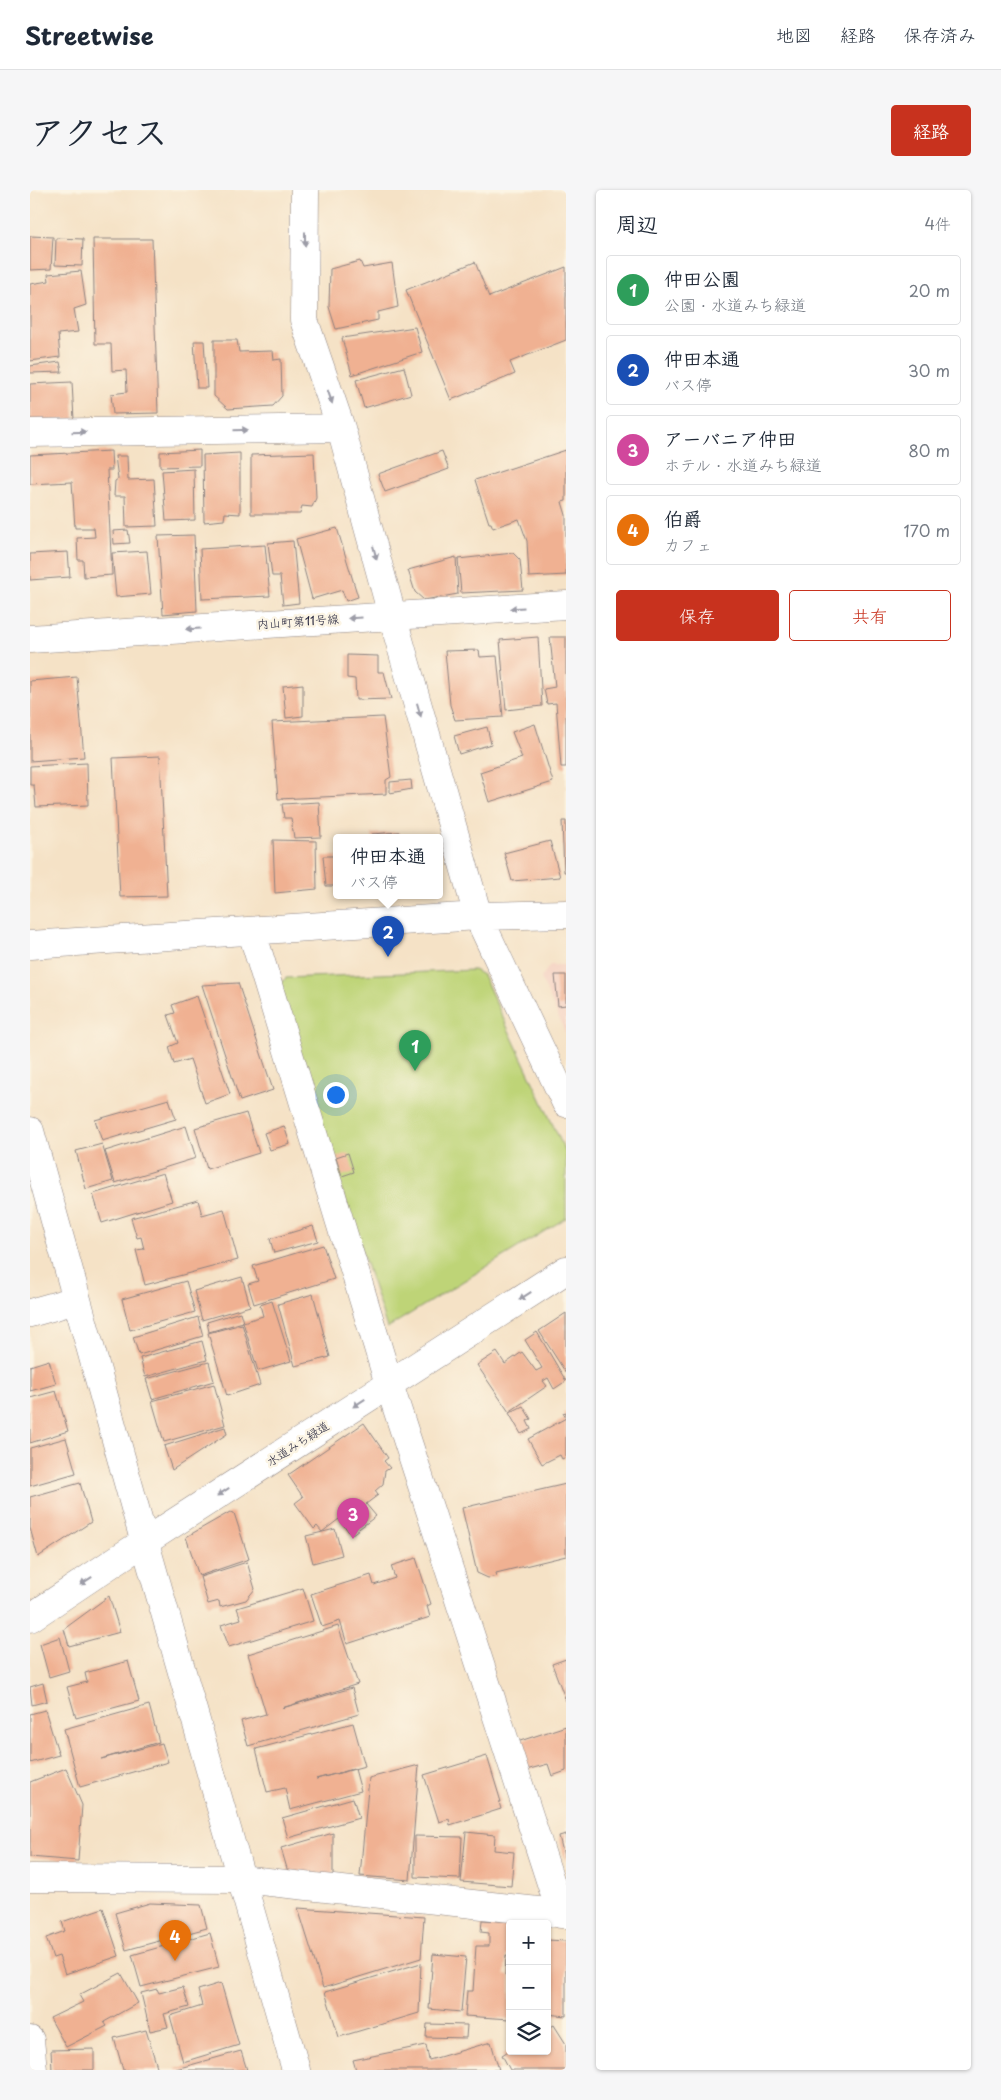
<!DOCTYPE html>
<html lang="ja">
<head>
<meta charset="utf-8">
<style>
  body { margin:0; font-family:"Playpen Sans","Klee One",sans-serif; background:#f6f6f7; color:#1f2937 }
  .controls { position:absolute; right:15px; bottom:15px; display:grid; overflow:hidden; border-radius:5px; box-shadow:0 1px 4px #0004 }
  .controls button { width:45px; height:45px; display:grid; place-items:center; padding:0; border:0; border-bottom:1px solid #e0e1e3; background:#fff; color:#1f2937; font:25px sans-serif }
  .you { position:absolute; left:305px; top:904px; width:18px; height:18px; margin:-12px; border:4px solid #fff; border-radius:50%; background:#1a73e8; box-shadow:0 0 0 8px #1a73e833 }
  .badge { display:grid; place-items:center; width:32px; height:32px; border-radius:50%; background:#c8321e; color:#fff; font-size:16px; font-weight:700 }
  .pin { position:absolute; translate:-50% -41px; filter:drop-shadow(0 1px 2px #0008) }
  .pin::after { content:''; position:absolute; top:26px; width:18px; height:15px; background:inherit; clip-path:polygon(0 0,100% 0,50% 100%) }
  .popup { position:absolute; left:303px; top:644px; width:110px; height:65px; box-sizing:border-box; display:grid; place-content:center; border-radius:5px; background:#fff; filter:drop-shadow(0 1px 4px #0005); font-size:16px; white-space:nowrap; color:#747a83 }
  .popup b { font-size:19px; color:#1f2937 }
  .popup::after { content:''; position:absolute; left:50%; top:100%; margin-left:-10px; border:10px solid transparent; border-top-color:#fff }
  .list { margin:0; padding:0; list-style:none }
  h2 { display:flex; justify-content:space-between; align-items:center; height:65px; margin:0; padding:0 20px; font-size:21px }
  h2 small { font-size:16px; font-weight:400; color:#747a83 }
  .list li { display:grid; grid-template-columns:32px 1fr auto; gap:15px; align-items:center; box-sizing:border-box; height:70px; margin:0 10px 10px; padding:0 10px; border:1px solid #e0e1e3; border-radius:5px }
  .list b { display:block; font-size:19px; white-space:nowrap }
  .list p { margin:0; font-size:16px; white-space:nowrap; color:#747a83 }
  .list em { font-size:16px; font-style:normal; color:#747a83 }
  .actions { display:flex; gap:10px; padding:15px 20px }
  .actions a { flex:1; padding:11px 0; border:1px solid #c8321e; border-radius:5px; text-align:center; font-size:18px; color:#c8321e }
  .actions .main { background:#c8321e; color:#fff }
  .icon { flex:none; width:28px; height:28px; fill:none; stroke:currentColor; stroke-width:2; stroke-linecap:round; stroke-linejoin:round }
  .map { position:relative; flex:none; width:536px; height:1880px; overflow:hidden; border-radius:5px }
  header { display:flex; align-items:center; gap:30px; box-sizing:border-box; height:70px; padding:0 25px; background:#fff; border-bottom:1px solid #e0e1e3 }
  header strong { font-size:24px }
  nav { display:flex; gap:28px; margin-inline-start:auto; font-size:18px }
  .intro { display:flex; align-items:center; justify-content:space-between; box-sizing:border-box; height:120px; padding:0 30px }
  h1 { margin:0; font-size:35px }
  .button { padding:12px 22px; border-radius:5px; background:#c8321e; color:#fff; font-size:18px; font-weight:700 }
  main { display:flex; gap:30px; padding:0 30px }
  aside { flex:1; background:#fff; border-radius:5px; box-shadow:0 1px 4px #0004 }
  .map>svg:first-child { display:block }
  .built { fill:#f5d2c2 }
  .green { fill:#bed477; stroke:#707b59 }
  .building { fill:#f0b192 }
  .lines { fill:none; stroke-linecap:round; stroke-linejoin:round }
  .minor-casing { stroke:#8c8280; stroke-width:29 }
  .minor { stroke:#fff; stroke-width:28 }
  .oneway { fill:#9c9ca7 }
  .labels { text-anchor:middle; stroke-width:5; stroke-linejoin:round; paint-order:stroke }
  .street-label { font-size:12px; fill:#22223b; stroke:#fcf5e5 }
</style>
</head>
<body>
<header>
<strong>Streetwise</strong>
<nav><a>地図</a><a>経路</a><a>保存済み</a></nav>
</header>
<div class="intro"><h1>アクセス</h1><a class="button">経路</a></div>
<main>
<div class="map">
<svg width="536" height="1880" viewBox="0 0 536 1880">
  <rect width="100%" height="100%" fill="#fcf5e5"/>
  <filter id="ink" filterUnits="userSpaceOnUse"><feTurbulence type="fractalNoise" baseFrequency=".02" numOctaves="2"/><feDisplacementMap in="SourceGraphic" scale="10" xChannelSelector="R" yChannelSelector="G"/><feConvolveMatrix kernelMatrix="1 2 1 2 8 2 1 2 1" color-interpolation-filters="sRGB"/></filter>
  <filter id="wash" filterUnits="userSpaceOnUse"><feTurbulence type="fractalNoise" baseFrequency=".0096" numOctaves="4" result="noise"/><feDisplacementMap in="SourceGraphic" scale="20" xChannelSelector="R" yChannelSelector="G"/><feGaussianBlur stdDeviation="1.12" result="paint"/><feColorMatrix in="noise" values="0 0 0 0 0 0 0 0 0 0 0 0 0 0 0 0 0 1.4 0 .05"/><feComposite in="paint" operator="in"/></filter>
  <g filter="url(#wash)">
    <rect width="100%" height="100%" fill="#f5e2c6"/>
    <path class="built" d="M 520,775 L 536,775 L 536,844 L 511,788 Z"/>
    <path class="green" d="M 444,780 L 453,785 L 536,963 L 536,1028 L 357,1138 L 246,798 L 256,788 Z"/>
    <g id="blocks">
      <path class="building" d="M 0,46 L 23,47 L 21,79 L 0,80 Z
        M 26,48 L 53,49 L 52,76 L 25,75 Z
        M 63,49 L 122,49 L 128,223 L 83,224 L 81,204 L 97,202 L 96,180 L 82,181 L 81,154 L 65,154 Z
        M 330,71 L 333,78 L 362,73 L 368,117 L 348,122 L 348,130 L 306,139 L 299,117 L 300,79 Z
        M 445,72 L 459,107 L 536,77 L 536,150 L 480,172 L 485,184 L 421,210 L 376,100 Z
        M 51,81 L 56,115 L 44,119 L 48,142 L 28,144 L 30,167 L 0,171 L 0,94 L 19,91 L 18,84 Z
        M 385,137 L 392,162 L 322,185 L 312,148 Z
        M 184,150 L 207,150 L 209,162 L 243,161 L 244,170 L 251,169 L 252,206 L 243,216 L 198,219 L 184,206 Z
        M 164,151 L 174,151 L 177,198 L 167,198 Z
        M 30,172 L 32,182 L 0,183 L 0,176 Z
        M 374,177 L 381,204 L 334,218 L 326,190 Z
        M 42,192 L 44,230 L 0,233 L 0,194 Z
        M 170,260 L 170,276 L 130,277 L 130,262 Z
        M 536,260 L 536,311 L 532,312 L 536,325 L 536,385 L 499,387 L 497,351 L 489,329 L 463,338 L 461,333 L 459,333 L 445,290 Z
        M 81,261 L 82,280 L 77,280 L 82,385 L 54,387 L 53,370 L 48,370 L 47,348 L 65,347 L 64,338 L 45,338 L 42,292 L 0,294 L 0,265 Z
        M 412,261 L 419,279 L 355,302 L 348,284 Z
        M 210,263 L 210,324 L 195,323 L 194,330 L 174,332 L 173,265 Z
        M 284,263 L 286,308 L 282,317 L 272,316 L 270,324 L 221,324 L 221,265 Z
        M 85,266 L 97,266 L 98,290 L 124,289 L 127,336 L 96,337 L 95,306 L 84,306 L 85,291 L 88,289 Z
        M 164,279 L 165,330 L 136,331 L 132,281 Z
        M 307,338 L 328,407 L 316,411 L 312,400 L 282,409 L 266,349 Z
        M 98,340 L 100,353 L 84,354 L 83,341 Z
        M 164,345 L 167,421 L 133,424 L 128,346 Z
        M 263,351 L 269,413 L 253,415 L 250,386 L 242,386 L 238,353 Z
        M 235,355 L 240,406 L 172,409 L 170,359 Z
        M 117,361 L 121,404 L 86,407 L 82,363 Z
        M 38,362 L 40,387 L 0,390 L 0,364 Z
        M 483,363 L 490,370 L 493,400 L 431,403 L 428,369 Z
        M 426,367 L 428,404 L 394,410 L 385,402 L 378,380 Z
        M 508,447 L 512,516 L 476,520 L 470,450 Z
        M 520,447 L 536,447 L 536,577 L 531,577 L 526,513 L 517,514 L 514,499 L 525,497 Z
        M 449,460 L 450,467 L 467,466 L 473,527 L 425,530 L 420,515 L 415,461 Z
        M 317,465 L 348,466 L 348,482 L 354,482 L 361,509 L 326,510 L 325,489 L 317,488 Z
        M 47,487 L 54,567 L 0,571 L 0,491 Z
        M 273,494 L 273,526 L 256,528 L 253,496 Z
        M 353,527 L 361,587 L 356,590 L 356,604 L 248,609 L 242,532 Z
        M 505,534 L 523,592 L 459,612 L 450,582 L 492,568 L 482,542 Z
        M 457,537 L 461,554 L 429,564 L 424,546 Z
        M 130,566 L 137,706 L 90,707 L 83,568 Z
        M 57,573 L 58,615 L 6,617 L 4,595 L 0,595 L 0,576 Z
        M 381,590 L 382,599 L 360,603 L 360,592 Z
        M 289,612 L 291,647 L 264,648 L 261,628 L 254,628 L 252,614 Z
        M 532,631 L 536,631 L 536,682 L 534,682 Z
        M 369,642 L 370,648 L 343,648 L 342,644 Z
        M 243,650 L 286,651 L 287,699 L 245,703 Z
        M 520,651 L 530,687 L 482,691 L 474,663 Z
        M 293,666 L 307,666 L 307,696 L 296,696 Z
        M 525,785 L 536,785 L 536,815 L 528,816 Z
        M 208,793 L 243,900 L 210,911 L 172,795 Z
        M 167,806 L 200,904 L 175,913 L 160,869 L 144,874 L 139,857 L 148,853 L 138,825 L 145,823 L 142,815 Z
        M 139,909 L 146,929 L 72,951 L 65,930 Z
        M 216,923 L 229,963 L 177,979 L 165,938 Z
        M 156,936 L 166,968 L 85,993 L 75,961 Z
        M 254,936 L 260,954 L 240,960 L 234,943 Z
        M 72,954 L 83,991 L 56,999 L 46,961 Z
        M 318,963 L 324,982 L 312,986 L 306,967 Z
        M 133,983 L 142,1011 L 72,1033 L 63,1004 Z
        M 168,1010 L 172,1025 L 194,1019 L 208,1070 L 115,1095 L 106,1060 L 114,1059 L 111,1047 L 107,1048 L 101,1028 Z
        M 283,1036 L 288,1051 L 244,1063 L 240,1049 Z
        M 293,1055 L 304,1089 L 224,1114 L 218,1094 L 228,1091 L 223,1076 Z
        M 212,1087 L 220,1116 L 172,1130 L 164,1101 Z
        M 156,1091 L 165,1122 L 100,1140 L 92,1109 Z
        M 283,1104 L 300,1167 L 265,1176 L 248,1114 Z
        M 242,1111 L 261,1171 L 228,1181 L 213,1132 L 233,1126 L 230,1115 Z
        M 210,1122 L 213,1132 L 179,1142 L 177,1132 Z
        M 536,1123 L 536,1183 L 509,1141 Z
        M 168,1127 L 173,1146 L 109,1165 L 103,1147 Z
        M 212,1134 L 230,1195 L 197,1206 L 178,1143 Z
        M 507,1142 L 536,1191 L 524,1199 L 518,1188 L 513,1191 L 517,1196 L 479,1222 L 447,1175 L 467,1162 L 475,1174 L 492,1162 L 506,1181 L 512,1178 L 495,1150 Z
        M 172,1151 L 177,1170 L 115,1187 L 110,1168 Z
        M 19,1170 L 26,1194 L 0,1201 L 0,1176 Z
        M 179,1172 L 184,1191 L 122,1209 L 116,1189 Z
        M 184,1194 L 195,1235 L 134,1252 L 122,1211 Z
        M 26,1201 L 38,1241 L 0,1253 L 0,1208 Z
        M 493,1216 L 501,1229 L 497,1231 L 501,1239 L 491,1244 L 479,1223 Z
        M 536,1222 L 536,1267 L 532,1269 L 530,1265 L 512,1274 L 498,1249 L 536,1228 L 533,1223 Z
        M 334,1233 L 358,1268 L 354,1271 L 360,1278 L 355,1281 L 353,1294 L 345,1301 L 348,1305 L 336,1314 L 346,1326 L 321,1345 L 309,1329 L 292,1342 L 287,1336 L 284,1339 L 265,1313 L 273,1307 L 258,1285 Z
        M 195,1237 L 197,1244 L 142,1280 L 134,1256 Z
        M 36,1248 L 46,1283 L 0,1296 L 0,1258 Z
        M 50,1293 L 61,1332 L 8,1367 L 0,1338 L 0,1307 Z
        M 536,1294 L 536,1366 L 466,1383 L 467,1386 L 458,1388 L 447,1383 L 432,1318 Z
        M 200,1322 L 204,1323 L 219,1369 L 169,1386 L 156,1347 Z
        M 305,1339 L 312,1365 L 283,1373 L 276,1346 Z
        M 386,1368 L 401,1414 L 397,1416 L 400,1427 L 317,1454 L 310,1431 L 292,1437 L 281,1404 L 341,1385 L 344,1395 L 365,1388 L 361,1376 Z
        M 217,1372 L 225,1399 L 216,1410 L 190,1417 L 189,1411 L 178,1414 L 170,1387 Z
        M 273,1398 L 283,1431 L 199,1457 L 191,1435 L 211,1429 L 207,1418 Z
        M 79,1406 L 90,1442 L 39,1456 L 34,1439 Z
        M 308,1436 L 328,1494 L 252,1518 L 322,1498 L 329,1524 L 218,1556 L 211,1531 L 236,1524 L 218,1464 Z
        M 30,1447 L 39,1481 L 19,1487 L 10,1454 Z
        M 536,1469 L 536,1511 L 522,1474 Z
        M 98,1471 L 109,1511 L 46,1528 L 37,1497 L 57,1492 L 55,1483 Z
        M 13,1493 L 17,1511 L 2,1515 L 0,1497 Z
        M 119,1515 L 129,1552 L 71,1569 L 132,1553 L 138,1572 L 50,1597 L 34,1539 Z
        M 15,1520 L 29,1565 L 0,1573 L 0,1524 Z
        M 323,1533 L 335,1576 L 286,1589 L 325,1579 L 331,1601 L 260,1620 L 255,1598 L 237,1602 L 226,1559 Z
        M 536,1536 L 536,1581 L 522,1586 L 518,1574 L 496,1580 L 487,1552 Z
        M 457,1566 L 471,1612 L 469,1612 L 471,1619 L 420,1635 L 419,1629 L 409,1632 L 394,1585 Z
        M 389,1575 L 380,1690 L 330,1686 L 339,1588 Z
        M 36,1578 L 52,1615 L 48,1671 L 0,1667 L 0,1592 Z
        M 323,1608 L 329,1628 L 258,1648 L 252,1628 Z
        M 436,1642 L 465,1645 L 464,1660 L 484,1662 L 481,1696 L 431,1692 Z
        M 303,1643 L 303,1686 L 258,1682 L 251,1658 Z
        M 536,1644 L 536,1670 L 535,1670 L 529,1646 Z
        M 385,1646 L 432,1647 L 430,1689 L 385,1687 Z
        M 120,1713 L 171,1715 L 177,1738 L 96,1760 L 85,1723 Z
        M 73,1718 L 89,1766 L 35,1784 L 29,1766 L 23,1768 L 16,1748 L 35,1741 L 32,1732 Z
        M 268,1718 L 394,1727 L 391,1768 L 293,1798 Z
        M 452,1730 L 484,1732 L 480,1734 L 480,1766 L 476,1765 L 475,1785 L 480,1785 L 480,1829 L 435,1826 L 437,1801 L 443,1801 L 446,1756 L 459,1756 L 459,1743 L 451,1742 Z
        M 180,1743 L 189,1777 L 111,1797 L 102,1765 Z
        M 517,1750 L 536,1751 L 536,1826 L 517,1824 Z
        M 403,1764 L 436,1767 L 431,1822 L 399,1819 Z
        M 391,1773 L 389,1823 L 309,1847 L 295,1802 Z
        M 91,1783 L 108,1813 L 74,1832 L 77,1836 L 36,1857 L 20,1828 L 53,1812 L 49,1805 Z
        M 191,1793 L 209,1855 L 153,1872 L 140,1826 L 172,1816 L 168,1800 Z
        M 153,1797 L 159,1817 L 134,1824 L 138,1837 L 120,1841 L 111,1803 L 127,1799 L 129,1803 Z
        M 397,1834 L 437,1835 L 436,1848 L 396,1847 Z
        M 524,1835 L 536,1854 L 536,1880 L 480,1880 L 472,1865 L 480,1860 L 517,1861 L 517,1839 Z
        M 116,1840 L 128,1880 L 93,1880 L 84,1848 Z
        M 461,1852 L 469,1880 L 326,1880 L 323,1870 L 396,1855 L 399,1870 Z
        M 64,1859 L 64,1880 L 22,1880 L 21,1860 Z
        M 211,1861 L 217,1880 L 146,1880 L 146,1879 Z"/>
    </g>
  </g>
  <g filter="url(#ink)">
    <use href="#blocks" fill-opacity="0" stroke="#8c8280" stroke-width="1"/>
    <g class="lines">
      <defs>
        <path id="minor" d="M 275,0 L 274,130 L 311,238 L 362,425 L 448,726 L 536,913
          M 0,243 L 311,238
          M 0,449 L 536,415
          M 222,742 L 359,1194 L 531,1724
          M 0,755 L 448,726 L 536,724
          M 0,941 L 107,1325 L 266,1880
          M 0,1123 L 46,1110
          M 0,1428 L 88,1369 L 536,1080
          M 0,1688 L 211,1689 L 536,1724
          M 0,1850 L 3,1880"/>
      </defs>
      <use href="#minor" class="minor-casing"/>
      <use href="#minor" class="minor"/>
    </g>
    <defs><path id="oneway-solid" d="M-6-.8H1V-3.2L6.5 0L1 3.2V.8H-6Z" transform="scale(1.25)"/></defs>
    <g class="oneway">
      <use href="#oneway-solid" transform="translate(275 49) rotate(90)"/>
      <use href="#oneway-solid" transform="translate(300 207) rotate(71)"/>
      <use href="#oneway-solid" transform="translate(211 240) rotate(-1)"/>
      <use href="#oneway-solid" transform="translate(49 242) rotate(-1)"/>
      <use href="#oneway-solid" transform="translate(345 363) rotate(75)"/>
      <use href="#oneway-solid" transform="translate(487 418) rotate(177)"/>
      <use href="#oneway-solid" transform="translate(325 428) rotate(176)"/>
      <use href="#oneway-solid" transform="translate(163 439) rotate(176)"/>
      <use href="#oneway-solid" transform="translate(389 520) rotate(74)"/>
      <use href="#oneway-solid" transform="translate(495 1106) rotate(147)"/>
      <use href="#oneway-solid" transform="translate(329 1213) rotate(147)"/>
      <use href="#oneway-solid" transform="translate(193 1302) rotate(147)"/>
      <use href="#oneway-solid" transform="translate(56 1391) rotate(146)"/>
    </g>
  </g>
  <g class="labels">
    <g class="street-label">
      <text transform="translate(268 432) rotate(-4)" y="4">内山町第11号線</text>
      <text transform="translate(268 1254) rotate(-33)" y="4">水道みち緑道</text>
    </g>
  </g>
</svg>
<div class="controls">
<button>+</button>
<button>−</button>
<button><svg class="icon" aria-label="layers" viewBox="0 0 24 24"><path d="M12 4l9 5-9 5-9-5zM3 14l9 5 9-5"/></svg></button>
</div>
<div class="you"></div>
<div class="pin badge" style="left:385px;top:881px;background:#2e9e5b">1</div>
<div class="pin badge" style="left:358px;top:767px;background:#1a4fb4">2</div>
<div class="popup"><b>仲田本通</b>バス停</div>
<div class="pin badge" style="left:323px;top:1349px;background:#d1479c">3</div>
<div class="pin badge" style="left:145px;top:1771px;background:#e8710a">4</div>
</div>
<aside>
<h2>周辺<small>4件</small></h2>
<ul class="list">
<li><span class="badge" style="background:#2e9e5b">1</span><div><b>仲田公園</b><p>公園 · 水道みち緑道</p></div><em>20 m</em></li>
<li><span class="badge" style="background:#1a4fb4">2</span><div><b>仲田本通</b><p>バス停</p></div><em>30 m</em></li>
<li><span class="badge" style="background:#d1479c">3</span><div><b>アーバニア仲田</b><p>ホテル · 水道みち緑道</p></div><em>80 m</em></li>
<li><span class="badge" style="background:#e8710a">4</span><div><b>伯爵</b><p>カフェ</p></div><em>170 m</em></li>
</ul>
<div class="actions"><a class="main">保存</a><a>共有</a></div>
</aside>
</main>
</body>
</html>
